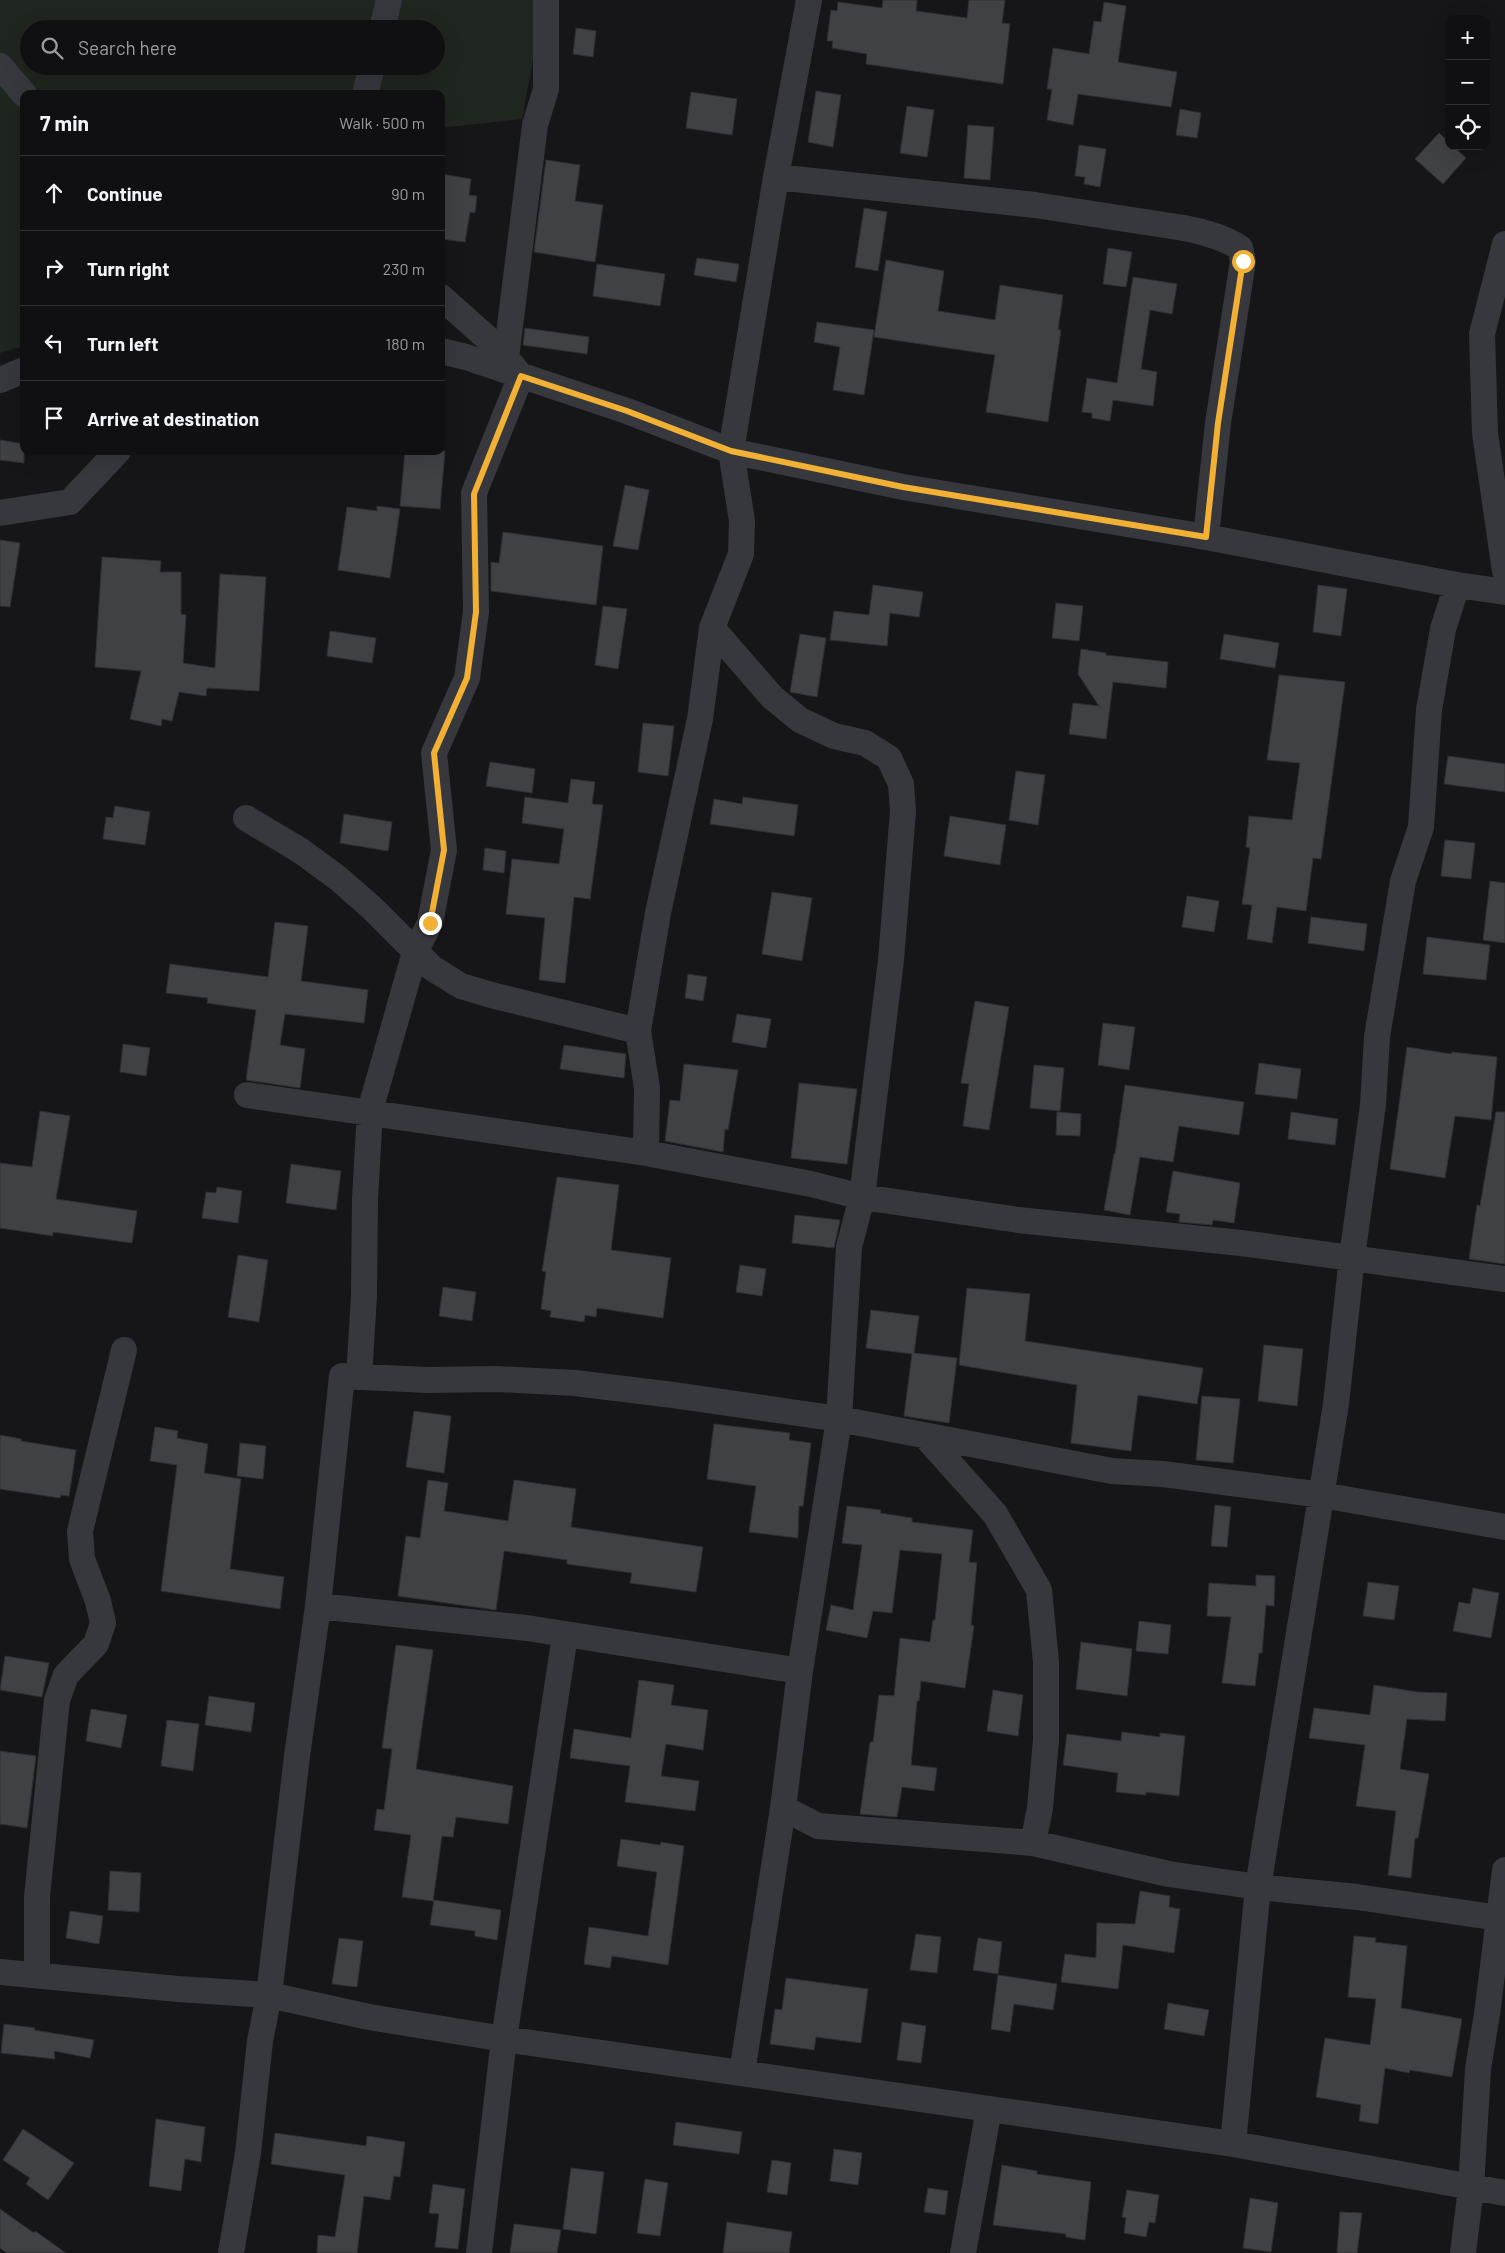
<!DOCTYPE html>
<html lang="en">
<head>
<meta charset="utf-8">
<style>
  body { margin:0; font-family:Barlow,sans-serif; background:#1e1e20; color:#f1f3f6 }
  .controls { position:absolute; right:15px; top:15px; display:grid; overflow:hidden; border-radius:10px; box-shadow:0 5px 20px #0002 }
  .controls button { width:45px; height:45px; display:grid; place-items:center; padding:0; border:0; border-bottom:1px solid #303032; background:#101012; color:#f1f3f6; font:25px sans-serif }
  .stop { position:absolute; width:15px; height:15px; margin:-11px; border:4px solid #f2b134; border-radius:50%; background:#fff }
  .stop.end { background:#f2b134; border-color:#fff; box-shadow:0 1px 5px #0008 }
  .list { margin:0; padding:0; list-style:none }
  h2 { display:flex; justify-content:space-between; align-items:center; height:65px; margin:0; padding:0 20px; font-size:21px }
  h2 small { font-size:16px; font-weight:400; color:#9c9d9f }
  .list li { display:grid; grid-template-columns:32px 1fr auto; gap:15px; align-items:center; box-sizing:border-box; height:75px; padding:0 20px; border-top:1px solid #303032 }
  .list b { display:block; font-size:19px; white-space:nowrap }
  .list em { font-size:16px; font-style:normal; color:#9c9d9f }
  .icon { flex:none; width:28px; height:28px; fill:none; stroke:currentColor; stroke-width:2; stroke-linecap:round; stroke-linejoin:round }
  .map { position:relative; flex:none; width:1505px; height:2253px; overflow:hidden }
  .search { position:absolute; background:#101012; box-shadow:0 5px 20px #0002; left:20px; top:20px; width:425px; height:55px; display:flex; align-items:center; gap:12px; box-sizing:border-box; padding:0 18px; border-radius:28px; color:#9c9d9f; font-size:19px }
  .panel { position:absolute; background:#101012; box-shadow:0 5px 20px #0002; left:20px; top:90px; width:425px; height:365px; border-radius:10px }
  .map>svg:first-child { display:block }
  .green { fill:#1e261f; fill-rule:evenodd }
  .building { fill:#404145; stroke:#303034 }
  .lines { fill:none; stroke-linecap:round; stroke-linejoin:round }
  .minor { stroke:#37383d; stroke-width:26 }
  .route { stroke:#f2b134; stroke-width:6 }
</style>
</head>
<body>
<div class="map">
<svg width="1505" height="2253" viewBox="0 0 1505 2253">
  <rect width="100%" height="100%" fill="#161618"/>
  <path class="green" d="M 0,0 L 544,0 L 522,119 L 441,128 L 441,94 L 24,94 L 24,346 L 0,353 ZM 29,29 L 436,29 L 436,66 L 29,66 Z"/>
  <path class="building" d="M 883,0 L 917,0 L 916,11 L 967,18 L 969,0 L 1005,0 L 1002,23 L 1010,24 L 1003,84 L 866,64 L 867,54 L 832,48 L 833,41 L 827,41 L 831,10 L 837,11 L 838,2 L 882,8 Z
    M 1104,2 L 1126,6 L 1118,62 L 1177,72 L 1171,107 L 1078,94 L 1073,125 L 1047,120 L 1052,89 L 1047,89 L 1053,48 L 1089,54 L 1094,21 L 1101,22 Z
    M 576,28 L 596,31 L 593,57 L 573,54 Z
    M 816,91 L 841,95 L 833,147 L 808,142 Z
    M 691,92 L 737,99 L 732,135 L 686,128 Z
    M 907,106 L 934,110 L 927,157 L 900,153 Z
    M 1180,109 L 1201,113 L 1197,138 L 1176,135 Z
    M 968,125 L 994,127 L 990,180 L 964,178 Z
    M 1439,133 L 1449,142 L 1449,146 L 1453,146 L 1466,158 L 1443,184 L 1415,159 Z
    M 1079,145 L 1106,149 L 1100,187 L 1084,184 L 1085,177 L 1075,176 Z
    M 546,160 L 580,165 L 575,201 L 603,205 L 595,262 L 534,252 Z
    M 441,174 L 471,179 L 469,195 L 477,196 L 475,213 L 470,212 L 465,242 L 441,239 Z
    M 864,208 L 887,212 L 878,271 L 855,267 Z
    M 1108,248 L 1132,252 L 1126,287 L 1103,284 Z
    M 697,258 L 739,264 L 736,282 L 694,275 Z
    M 886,260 L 944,271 L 938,311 L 995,320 L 1000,285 L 1063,295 L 1058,330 L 1061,330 L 1048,422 L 986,412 L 995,355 L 874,337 Z
    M 597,264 L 665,274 L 660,306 L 593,296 Z
    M 1133,277 L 1177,284 L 1172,314 L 1150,310 L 1141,369 L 1157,372 L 1153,406 L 1113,400 L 1110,421 L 1092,418 L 1092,413 L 1082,412 L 1087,378 L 1117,383 Z
    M 817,322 L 874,330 L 864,395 L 833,390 L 840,347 L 814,342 Z
    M 525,328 L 589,337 L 587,354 L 523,345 Z
    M 0,440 L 24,444 L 24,463 L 0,460 Z
    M 405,451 L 445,451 L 440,509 L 400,506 Z
    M 625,485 L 649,490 L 638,550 L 613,546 Z
    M 377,506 L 400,509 L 390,578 L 338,570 L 347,507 L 377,511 Z
    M 503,532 L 603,546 L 596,605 L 491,591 L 491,562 L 499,563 Z
    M 0,540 L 20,543 L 10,607 L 0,606 Z
    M 102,557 L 161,561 L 160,572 L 181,572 L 181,614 L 186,615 L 183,663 L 215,668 L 220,574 L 266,577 L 259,691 L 207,688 L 206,696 L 179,692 L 172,721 L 162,719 L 161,726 L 130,719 L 141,671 L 95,667 Z
    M 873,585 L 923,592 L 919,617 L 890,613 L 887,646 L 830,640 L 834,611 L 869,615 Z
    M 1318,585 L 1347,589 L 1341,636 L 1313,632 Z
    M 1056,603 L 1083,606 L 1079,641 L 1052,638 Z
    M 603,606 L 627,609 L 618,669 L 595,665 Z
    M 330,631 L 376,638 L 372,663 L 327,656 Z
    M 800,634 L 826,638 L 817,697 L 790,692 Z
    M 1224,634 L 1279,643 L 1275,668 L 1220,659 Z
    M 1081,649 L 1106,653 L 1106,655 L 1168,662 L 1166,688 L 1113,682 L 1106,739 L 1069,734 L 1073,703 L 1099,706 L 1078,674 Z
    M 1279,675 L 1345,682 L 1321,859 L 1313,858 L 1306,911 L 1277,907 L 1272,943 L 1247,939 L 1252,905 L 1242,904 L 1250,848 L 1246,847 L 1249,816 L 1292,820 L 1300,763 L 1267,760 Z
    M 643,723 L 674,726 L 668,776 L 638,772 Z
    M 1448,756 L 1505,764 L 1505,792 L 1444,784 Z
    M 490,762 L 535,769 L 532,793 L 486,786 Z
    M 1016,771 L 1045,775 L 1038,825 L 1009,820 Z
    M 571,779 L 595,782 L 592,804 L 603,805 L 590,899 L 574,897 L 565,983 L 539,980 L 545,918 L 506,914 L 512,859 L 559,864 L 564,829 L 522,823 L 525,797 L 568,803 Z
    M 743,797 L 798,805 L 794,836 L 710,824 L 714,799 L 742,804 Z
    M 115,806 L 150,812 L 145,845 L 103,839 L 106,817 L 113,818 Z
    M 344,814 L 392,822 L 388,851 L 340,843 Z
    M 950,816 L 1006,825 L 1000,865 L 944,856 Z
    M 1445,840 L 1475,843 L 1471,879 L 1441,876 Z
    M 485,848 L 506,851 L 504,873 L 483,870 Z
    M 1490,881 L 1505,883 L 1505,943 L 1483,940 Z
    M 772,892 L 812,898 L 802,961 L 762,954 Z
    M 1187,896 L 1219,901 L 1214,932 L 1182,927 Z
    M 1311,917 L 1367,924 L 1364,951 L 1308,943 Z
    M 275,922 L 308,926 L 301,981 L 368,990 L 364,1023 L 285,1014 L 280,1045 L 305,1049 L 300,1088 L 246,1080 L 256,1010 L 207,1003 L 208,998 L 166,993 L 170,964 L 268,977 Z
    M 1427,937 L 1490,945 L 1486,980 L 1423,974 Z
    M 688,974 L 707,977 L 703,1001 L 685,998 Z
    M 975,1001 L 1009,1007 L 989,1130 L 963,1126 L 969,1084 L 961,1083 Z
    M 737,1014 L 771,1019 L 766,1048 L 732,1042 Z
    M 1103,1023 L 1135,1027 L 1129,1070 L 1098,1065 Z
    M 123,1044 L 150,1048 L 146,1076 L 120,1072 Z
    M 564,1045 L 626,1054 L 624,1078 L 560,1069 Z
    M 1407,1047 L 1451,1054 L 1452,1052 L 1497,1057 L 1491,1120 L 1455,1116 L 1445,1178 L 1390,1169 Z
    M 1259,1063 L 1301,1069 L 1297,1099 L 1255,1094 Z
    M 684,1064 L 738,1070 L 728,1130 L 725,1129 L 723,1152 L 665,1141 L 670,1100 L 680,1101 Z
    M 1034,1065 L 1064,1068 L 1060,1111 L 1030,1108 Z
    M 799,1083 L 857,1089 L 847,1164 L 791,1158 Z
    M 1125,1085 L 1244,1102 L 1239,1135 L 1179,1126 L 1173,1162 L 1140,1157 L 1130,1215 L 1104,1210 L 1114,1154 L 1115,1154 Z
    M 40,1111 L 70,1116 L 56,1199 L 137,1211 L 132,1243 L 53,1232 L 53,1236 L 0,1228 L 0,1163 L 32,1167 Z
    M 1057,1112 L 1081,1114 L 1080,1136 L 1056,1135 Z
    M 1291,1112 L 1338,1119 L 1335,1145 L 1288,1139 Z
    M 1496,1112 L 1505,1112 L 1505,1264 L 1469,1259 L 1477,1205 L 1480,1206 Z
    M 291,1164 L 341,1171 L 336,1210 L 286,1203 Z
    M 1173,1171 L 1240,1183 L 1234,1223 L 1213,1220 L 1212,1225 L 1179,1222 L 1180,1214 L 1166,1212 Z
    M 557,1177 L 619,1185 L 611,1250 L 671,1258 L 663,1318 L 597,1308 L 596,1317 L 585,1315 L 584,1322 L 550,1317 L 551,1311 L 541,1309 L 546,1272 L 542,1271 Z
    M 217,1187 L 242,1191 L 238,1223 L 202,1218 L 206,1192 L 216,1193 Z
    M 795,1215 L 840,1220 L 834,1248 L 792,1243 Z
    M 238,1255 L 268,1260 L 259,1322 L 228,1317 Z
    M 740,1265 L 766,1269 L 762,1296 L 736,1292 Z
    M 443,1287 L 476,1292 L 472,1321 L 439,1316 Z
    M 967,1288 L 1030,1294 L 1025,1341 L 1203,1368 L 1197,1404 L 1138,1395 L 1131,1451 L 1071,1443 L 1077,1385 L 959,1365 Z
    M 871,1310 L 919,1316 L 914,1353 L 957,1358 L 949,1423 L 904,1416 L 912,1354 L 866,1348 Z
    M 1264,1345 L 1303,1349 L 1297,1406 L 1258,1401 Z
    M 1202,1396 L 1240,1399 L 1233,1463 L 1196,1460 Z
    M 414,1411 L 451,1416 L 444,1473 L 406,1467 Z
    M 714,1424 L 790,1433 L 789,1440 L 811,1443 L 803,1506 L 799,1506 L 798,1538 L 749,1532 L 756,1486 L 707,1479 Z
    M 155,1427 L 178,1431 L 177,1438 L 208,1444 L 204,1473 L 241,1479 L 230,1569 L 284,1577 L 280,1609 L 161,1591 L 177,1465 L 150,1461 Z
    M 0,1435 L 21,1439 L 21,1441 L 76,1450 L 69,1496 L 61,1495 L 60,1498 L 0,1489 Z
    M 240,1443 L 266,1446 L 263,1479 L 237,1476 Z
    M 428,1480 L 448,1483 L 444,1511 L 508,1521 L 514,1480 L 576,1489 L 571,1527 L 703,1547 L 696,1592 L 630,1583 L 632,1573 L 567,1564 L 567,1560 L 504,1551 L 496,1610 L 398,1596 L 406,1536 L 420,1538 Z
    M 1215,1505 L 1231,1507 L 1227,1547 L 1211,1546 Z
    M 847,1506 L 881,1510 L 880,1513 L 912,1518 L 912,1522 L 973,1530 L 969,1562 L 977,1563 L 971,1625 L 974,1626 L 965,1688 L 921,1681 L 919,1701 L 917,1701 L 911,1765 L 937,1768 L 934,1791 L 902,1787 L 897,1817 L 860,1814 L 870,1742 L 873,1742 L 879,1695 L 894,1696 L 900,1638 L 930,1642 L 933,1620 L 935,1620 L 942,1554 L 900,1550 L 892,1613 L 873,1611 L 867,1638 L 826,1630 L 831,1605 L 853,1610 L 862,1545 L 842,1543 Z
    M 1256,1575 L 1275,1576 L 1274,1606 L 1266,1605 L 1262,1653 L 1259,1653 L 1255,1686 L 1222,1683 L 1231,1617 L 1207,1616 L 1209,1583 L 1256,1586 Z
    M 1368,1582 L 1399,1586 L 1394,1620 L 1363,1616 Z
    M 1473,1588 L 1499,1593 L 1491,1638 L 1453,1631 L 1459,1602 L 1470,1604 Z
    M 1139,1621 L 1171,1625 L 1168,1654 L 1136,1651 Z
    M 1081,1642 L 1132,1649 L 1127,1696 L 1076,1689 Z
    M 396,1645 L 433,1650 L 416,1769 L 513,1786 L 508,1824 L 456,1817 L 453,1837 L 442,1836 L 433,1901 L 402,1897 L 411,1835 L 374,1830 L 377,1809 L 384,1810 L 392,1749 L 382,1748 Z
    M 5,1656 L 49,1663 L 42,1697 L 0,1690 Z
    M 639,1680 L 674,1685 L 671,1705 L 708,1710 L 703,1750 L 666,1744 L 661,1776 L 699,1781 L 695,1811 L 625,1802 L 630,1766 L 570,1758 L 574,1729 L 631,1738 Z
    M 1374,1685 L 1417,1692 L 1447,1693 L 1445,1721 L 1407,1719 L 1400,1769 L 1429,1774 L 1418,1838 L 1415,1838 L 1411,1878 L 1388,1875 L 1396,1811 L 1356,1806 L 1365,1745 L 1309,1738 L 1314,1708 L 1370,1715 Z
    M 993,1690 L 1023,1695 L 1018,1736 L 987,1731 Z
    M 209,1696 L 255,1703 L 251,1732 L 205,1725 Z
    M 91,1709 L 127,1715 L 121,1748 L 86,1741 Z
    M 167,1720 L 199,1724 L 193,1771 L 161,1766 Z
    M 1122,1732 L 1160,1737 L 1160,1733 L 1185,1736 L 1179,1796 L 1146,1792 L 1146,1795 L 1116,1792 L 1118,1773 L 1063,1765 L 1067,1734 L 1121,1741 Z
    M 0,1751 L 36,1756 L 27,1828 L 0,1824 Z
    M 621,1839 L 660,1845 L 661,1842 L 684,1846 L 668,1965 L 612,1956 L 610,1968 L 584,1964 L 589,1927 L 648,1936 L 657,1872 L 617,1866 Z
    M 110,1871 L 141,1873 L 139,1912 L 108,1910 Z
    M 1140,1891 L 1170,1896 L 1169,1907 L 1180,1909 L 1174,1953 L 1123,1945 L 1118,1989 L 1061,1982 L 1065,1954 L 1096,1958 L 1097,1923 L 1135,1924 Z
    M 434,1900 L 501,1910 L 497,1940 L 475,1936 L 475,1931 L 430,1925 Z
    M 70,1911 L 103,1916 L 99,1944 L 66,1938 Z
    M 916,1934 L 941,1937 L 937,1973 L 910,1970 Z
    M 1354,1936 L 1376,1938 L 1375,1942 L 1407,1946 L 1401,2008 L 1462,2019 L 1452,2077 L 1410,2070 L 1409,2073 L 1385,2068 L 1378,2124 L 1359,2121 L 1361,2105 L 1316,2097 L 1325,2038 L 1370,2045 L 1376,1999 L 1348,1997 Z
    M 339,1938 L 363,1941 L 357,1987 L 332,1984 Z
    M 978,1938 L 1002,1942 L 998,1974 L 973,1970 Z
    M 998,1975 L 1057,1984 L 1053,2010 L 1014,2004 L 1010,2032 L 991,2029 Z
    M 786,1978 L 868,1989 L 861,2043 L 816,2037 L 814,2050 L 770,2044 L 775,2009 L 782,2010 Z
    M 1168,2003 L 1209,2010 L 1204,2036 L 1164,2029 Z
    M 902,2022 L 926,2026 L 921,2063 L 897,2060 Z
    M 4,2024 L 35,2028 L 34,2030 L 94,2040 L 90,2058 L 54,2051 L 55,2059 L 1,2053 Z
    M 156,2119 L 205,2127 L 201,2162 L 185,2159 L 181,2191 L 149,2186 Z
    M 676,2122 L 742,2132 L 739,2154 L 673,2145 Z
    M 23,2129 L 74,2163 L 48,2200 L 26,2184 L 30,2178 L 3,2160 Z
    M 275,2133 L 366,2146 L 367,2136 L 405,2142 L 400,2177 L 394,2176 L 390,2200 L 364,2196 L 357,2253 L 317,2253 L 318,2235 L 335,2237 L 345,2175 L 271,2164 Z
    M 834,2149 L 862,2153 L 858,2185 L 830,2181 Z
    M 772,2160 L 791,2163 L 787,2195 L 767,2192 Z
    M 1002,2165 L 1037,2171 L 1037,2174 L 1091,2182 L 1085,2240 L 1066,2237 L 1066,2234 L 993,2225 Z
    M 571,2168 L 604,2172 L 596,2234 L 563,2229 Z
    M 645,2179 L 668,2183 L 660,2236 L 637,2233 Z
    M 433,2184 L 465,2189 L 458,2249 L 435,2247 L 439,2214 L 429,2213 Z
    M 928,2188 L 948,2191 L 945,2215 L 924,2212 Z
    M 1127,2190 L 1159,2195 L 1155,2223 L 1149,2222 L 1146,2237 L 1124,2233 L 1126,2218 L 1122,2217 Z
    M 1250,2198 L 1278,2203 L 1271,2252 L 1243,2248 Z
    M 0,2209 L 34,2233 L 35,2231 L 66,2253 L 7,2253 L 0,2248 Z
    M 1340,2212 L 1362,2213 L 1357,2253 L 1337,2253 Z
    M 727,2222 L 792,2232 L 789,2253 L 723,2253 Z
    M 514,2224 L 561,2230 L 557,2253 L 510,2253 Z"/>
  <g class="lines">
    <path class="minor" d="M 382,29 L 389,0
      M 0,66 L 24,94
      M 365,94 L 372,66
      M 776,177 L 1035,205 L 1184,228 C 1204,232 1224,237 1240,248 L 1243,261 L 1218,423 L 1206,537
      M 1505,244 L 1482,334 L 1485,433 L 1505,571
      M 441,351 L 466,357 L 627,411 L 731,451 L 903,487 L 1206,537 L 1457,585 L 1505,592
      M 506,358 L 535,125 L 546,89 L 546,0
      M 0,380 L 24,370
      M 0,513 L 70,502 L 118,451
      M 712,628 L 772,697 L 800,720 L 834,736 L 865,743 L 889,758 L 901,784 L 903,811 L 891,960 L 862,1197 L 849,1247 L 839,1419 L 800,1671
      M 246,818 L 301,851 L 339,879 L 372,908 L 432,968 L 461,986 L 495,996 L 638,1031
      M 247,1095 L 646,1153 L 811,1184 L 862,1197 L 1018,1220 L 1241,1243 L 1505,1279
      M 646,1153 L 647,1088 L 638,1031 L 658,913 L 700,719 L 712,628 L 741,554 L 742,521 L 731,451 L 776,177 L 809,0
      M 359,1377 L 364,1296 L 365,1199 L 370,1111 L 415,952 L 430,923 L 444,850 L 434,753 L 467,678 L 476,612 L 474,493 L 521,376 L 496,346 L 441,297
      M 925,1436 L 995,1514 L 1039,1590 L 1046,1662 L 1046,1740 L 1040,1808 L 1033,1843
      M 318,1606 L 527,1628 L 800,1671 L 783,1808 L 818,1826 L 1033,1843 L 1169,1874 L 1258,1887 L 1357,1897 L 1505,1919
      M 0,1972 L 178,1989 L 269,1995 L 369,2017 L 504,2039 L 1233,2144 L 1505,2193
      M 37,1975 L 37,1897 L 57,1700 L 66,1675 L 96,1644 L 103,1623 L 98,1601 L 82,1559 L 80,1531 L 124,1350
      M 742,2073 L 783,1808
      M 1233,2144 L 1258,1887 L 1336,1404 L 1352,1257 L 1373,1105 L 1377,1037 L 1403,881 L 1421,827 L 1429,710 L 1443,629 L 1457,585
      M 231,2253 L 248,2153 L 260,2041 L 269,1995 L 297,1756 L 318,1606 L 342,1376 L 427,1380 L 496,1379 L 575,1383 L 673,1395 L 839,1419 L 1112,1471 L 1163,1474 L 1322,1495 L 1505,1527
      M 479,2253 L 504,2039 L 565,1635
      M 963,2253 L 989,2109
      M 1463,2253 L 1471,2188 L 1478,2069 L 1487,2014 L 1505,1870"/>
  </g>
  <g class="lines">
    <path class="route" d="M 430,923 L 444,850 L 434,753 L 467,678 L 476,612 L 474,494 L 521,376 L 627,411 L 731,451 L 903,487 L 1206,537 L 1218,423 L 1243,261"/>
  </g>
</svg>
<div class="controls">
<button>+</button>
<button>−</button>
<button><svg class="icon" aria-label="locate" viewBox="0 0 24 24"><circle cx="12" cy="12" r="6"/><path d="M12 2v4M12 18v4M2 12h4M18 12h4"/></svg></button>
</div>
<div class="stop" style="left:1243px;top:261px"></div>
<div class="stop end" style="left:430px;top:923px"></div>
<div class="search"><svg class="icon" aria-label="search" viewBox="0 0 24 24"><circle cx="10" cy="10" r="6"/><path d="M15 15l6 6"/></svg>Search here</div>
<section class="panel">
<h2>7 min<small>Walk · 500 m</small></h2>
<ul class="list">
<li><svg class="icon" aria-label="ahead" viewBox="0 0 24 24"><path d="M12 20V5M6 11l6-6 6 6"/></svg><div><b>Continue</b></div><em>90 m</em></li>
<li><svg class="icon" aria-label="right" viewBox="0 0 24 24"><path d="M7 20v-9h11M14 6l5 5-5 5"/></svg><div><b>Turn right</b></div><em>230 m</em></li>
<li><svg class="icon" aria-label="left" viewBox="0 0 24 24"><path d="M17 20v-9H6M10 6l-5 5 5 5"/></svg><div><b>Turn left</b></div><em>180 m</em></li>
<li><svg class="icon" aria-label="arrive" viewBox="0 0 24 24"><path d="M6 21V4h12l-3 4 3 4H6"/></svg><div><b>Arrive at destination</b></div></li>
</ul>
</section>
</div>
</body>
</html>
